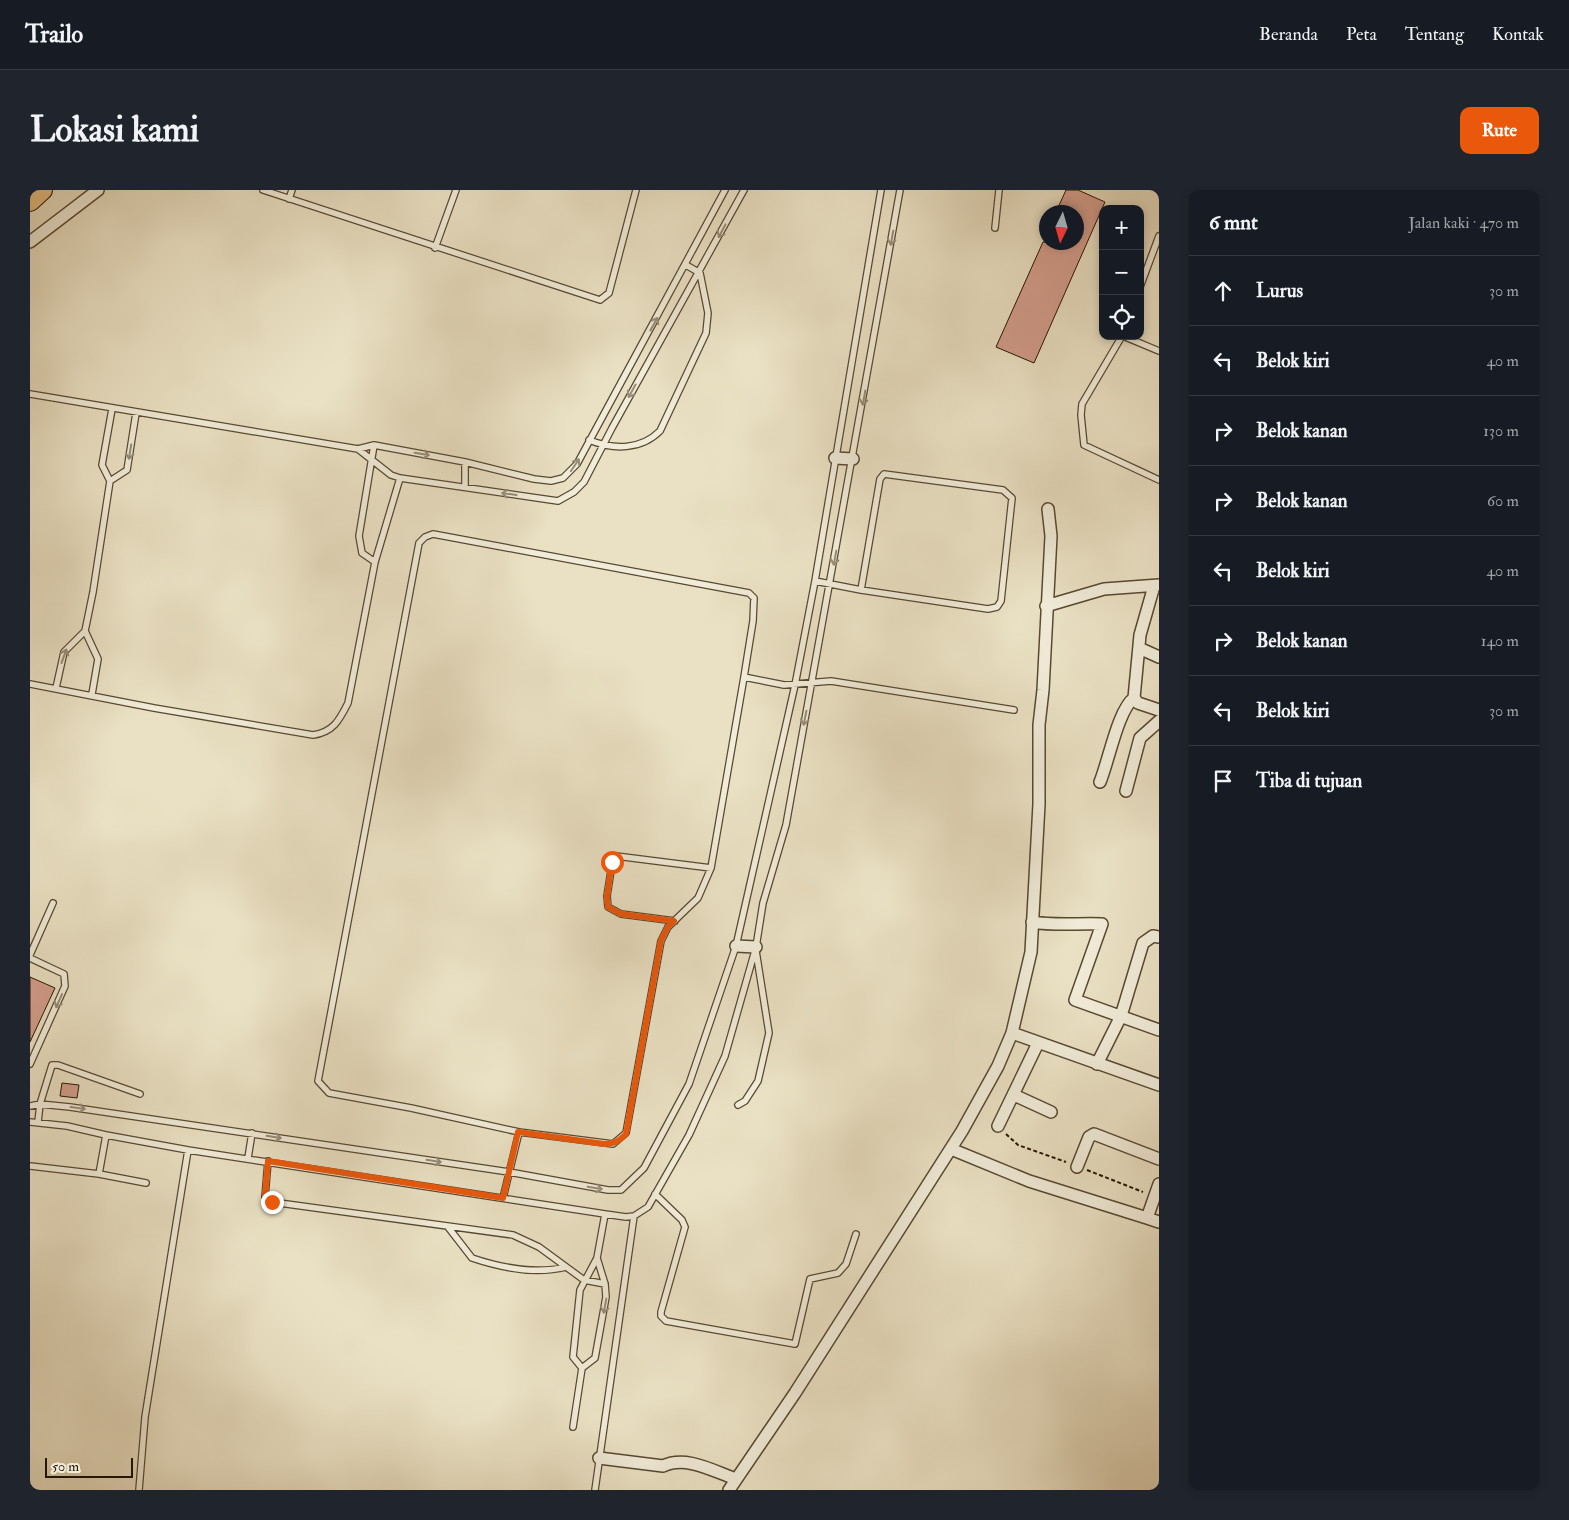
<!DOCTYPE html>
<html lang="id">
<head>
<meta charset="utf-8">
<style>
  body { margin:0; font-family:"IM FELL Double Pica",serif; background:#20242c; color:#f1f3f6 }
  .controls { position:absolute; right:15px; top:15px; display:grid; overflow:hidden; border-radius:10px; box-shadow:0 2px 8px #0003 }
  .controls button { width:45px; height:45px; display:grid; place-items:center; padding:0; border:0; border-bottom:1px solid #363941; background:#171b24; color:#f1f3f6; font:25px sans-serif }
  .compass { position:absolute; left:1009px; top:15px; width:45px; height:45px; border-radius:50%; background:#171b24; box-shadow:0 2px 8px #0003; rotate:185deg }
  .scale { position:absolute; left:15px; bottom:12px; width:88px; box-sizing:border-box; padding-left:5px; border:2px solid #271600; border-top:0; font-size:14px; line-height:18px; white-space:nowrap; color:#271600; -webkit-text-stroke:4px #f1ecd9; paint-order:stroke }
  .stop { position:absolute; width:15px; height:15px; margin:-11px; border:4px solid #ea580c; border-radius:50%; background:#fff }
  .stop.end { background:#ea580c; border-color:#fff; box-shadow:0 1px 5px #0008 }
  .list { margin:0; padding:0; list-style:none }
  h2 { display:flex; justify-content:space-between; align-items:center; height:65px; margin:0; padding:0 20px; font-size:21px }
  h2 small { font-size:16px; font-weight:400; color:#9ea1a6 }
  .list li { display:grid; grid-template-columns:32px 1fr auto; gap:15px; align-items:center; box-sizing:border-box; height:70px; padding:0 20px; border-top:1px solid #363941 }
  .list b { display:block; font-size:19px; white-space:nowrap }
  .list em { font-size:16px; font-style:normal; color:#9ea1a6 }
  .icon { flex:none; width:28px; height:28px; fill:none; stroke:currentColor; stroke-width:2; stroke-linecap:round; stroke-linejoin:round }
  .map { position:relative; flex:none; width:1129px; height:1300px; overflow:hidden; border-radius:10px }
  header { display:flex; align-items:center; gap:30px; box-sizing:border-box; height:70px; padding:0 25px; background:#171b24; border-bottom:1px solid #363941 }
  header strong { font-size:24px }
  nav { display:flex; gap:28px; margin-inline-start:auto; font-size:18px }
  .intro { display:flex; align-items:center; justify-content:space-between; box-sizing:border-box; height:120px; padding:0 30px }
  h1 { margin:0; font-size:35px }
  .button { padding:12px 22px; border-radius:10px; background:#ea580c; color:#fff; font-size:18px; font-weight:700 }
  main { display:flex; gap:30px; padding:0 30px }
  aside { flex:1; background:#171b24; border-radius:10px; box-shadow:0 2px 8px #0003 }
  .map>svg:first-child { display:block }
  .building { fill:#d39e8d; stroke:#271600 }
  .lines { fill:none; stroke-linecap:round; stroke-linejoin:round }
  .service-casing { stroke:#584931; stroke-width:8 }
  .minor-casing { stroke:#584931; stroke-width:14 }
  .motorway-casing { stroke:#271600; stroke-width:22 }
  .path { stroke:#271600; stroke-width:2; stroke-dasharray:4 2.5; stroke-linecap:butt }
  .service { stroke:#f1ecd9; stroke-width:5.5 }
  .minor { stroke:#f1ecd9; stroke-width:11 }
  .motorway { stroke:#e5c082; stroke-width:20 }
  .oneway { stroke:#968c77 }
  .route { stroke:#ea580c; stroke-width:6 }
</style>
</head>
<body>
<header>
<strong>Trailo</strong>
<nav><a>Beranda</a><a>Peta</a><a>Tentang</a><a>Kontak</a></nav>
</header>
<div class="intro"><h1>Lokasi kami</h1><a class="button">Rute</a></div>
<main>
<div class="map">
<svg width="1129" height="1300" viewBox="0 0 1129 1300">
  <rect width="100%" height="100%" fill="#eae1c4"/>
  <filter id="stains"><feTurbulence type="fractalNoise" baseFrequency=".004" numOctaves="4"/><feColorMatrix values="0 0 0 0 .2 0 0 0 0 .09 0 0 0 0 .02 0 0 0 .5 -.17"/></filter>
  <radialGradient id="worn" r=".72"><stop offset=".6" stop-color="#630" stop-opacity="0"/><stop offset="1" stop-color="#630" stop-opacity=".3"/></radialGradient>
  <path class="building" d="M 1036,0 L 1048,0 L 1075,12 L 1004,173 L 966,157 L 1013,52 L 1046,52 L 1046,22 L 1026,22 Z
    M 0,787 L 25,798 L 0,852 Z
    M 32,893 L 49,895 L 47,908 L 30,906 Z"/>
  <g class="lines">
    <defs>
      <path id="service" d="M 233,0 L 570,110 L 579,103 L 606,0
        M 259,9 L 262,0
        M 965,38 L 969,0
        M 405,58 L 426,0
        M 1110,97 L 1129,46
        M 1092,146 L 1052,214 L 1051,225 L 1054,255 L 1129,290
        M 1093,146 L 1129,161
        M 0,204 L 328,259 L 344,255 L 435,272 L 504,289 L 521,291 L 533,288 L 547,274 L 695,0
        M 559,250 C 584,260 611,260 630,241 L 676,143 L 678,123 L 670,83 L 656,75
        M 344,255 L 329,346 L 332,363 L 345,372
        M 328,259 L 361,285 L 370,288 L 528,311 L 544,302 L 554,292 L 582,238 L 714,0
        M 80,291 L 97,280 L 106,223
        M 435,296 L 435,272
        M 403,344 L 719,403 L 724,408 L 723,431 L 714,487 L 681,678 L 668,708 L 638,737 L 631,751 L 596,943 L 583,954 L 489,942 L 381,918 L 299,903 L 288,891 L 389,353 L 395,347 Z
        M 785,391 L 831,400 L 958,419 L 967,417 L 971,411 L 982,308 L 973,300 L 854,284 L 850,289 L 831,400
        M 55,441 L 68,469 L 62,504
        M 714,487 L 754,495 L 801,491 L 984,520
        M 0,494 L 124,518 L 283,545 C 303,542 309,531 318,513 L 345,372 L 370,288
        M 26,498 L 34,462 L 55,441 L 63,402 L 80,291 L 72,275 L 82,219
        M 645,731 L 591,724 L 578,717 L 577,706 L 583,668 L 586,666 L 681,678
        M 0,765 L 23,713
        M 0,768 L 34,784 L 35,796 L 0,874
        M 708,915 L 715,911 L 728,891 L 739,843 L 726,761
        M 0,916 L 10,914 L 40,917 L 479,982 L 578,1000 L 591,1000 L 614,978 L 659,894 L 706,756 L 765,495 L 785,391 L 851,0
        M 0,932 L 37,936 L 76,945 L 158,960 L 575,1024 L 596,1027 L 604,1026 L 618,1017 L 659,945 L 695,866 L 726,757 L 733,713 L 756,635 L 870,0
        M 8,932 L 10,914 L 22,875 L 28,875 L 110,904
        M 218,968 L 222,943
        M 238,971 L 235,1007 L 242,1012 L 483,1045 L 509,1057 L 554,1090 L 575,1094
        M 0,976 L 69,984 L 76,945
        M 69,984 L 116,993
        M 625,1004 L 652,1030 L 655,1037 L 631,1122 L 631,1126 L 636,1131 L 765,1154 L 780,1089 L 808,1083 L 816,1074 L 826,1044
        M 473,1008 L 489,942
        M 418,1037 L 442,1068 C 472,1078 505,1085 536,1077
        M 552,1178 L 543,1167 L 550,1100 L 567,1068 L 575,1024
        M 543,1237 L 552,1178 L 565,1168 L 576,1107 L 575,1094 L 567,1068
        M 109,1300 L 115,1227 L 158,960
        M 565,1300 L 604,1026"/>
      <path id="minor" d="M 0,52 L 68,0
        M 805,268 L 823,269
        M 1124,396 L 1110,445 L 1104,508 L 1108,513 L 1129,520
        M 1016,416 L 1074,399 L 1129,395
        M 1109,458 L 1129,467
        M 1070,592 C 1079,570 1088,520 1104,508
        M 1096,601 L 1110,548 L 1129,531
        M 1002,732 C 1026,736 1048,733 1072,734 L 1045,810 L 1129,840
        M 706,756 L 726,757
        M 982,843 L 1129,895
        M 1067,874 L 1091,826 L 1113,753 L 1123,746 L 1129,747
        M 984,905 L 1021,922
        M 968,936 L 1008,853
        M 921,959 L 999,991 L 1117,1028 L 1129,994
        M 1047,977 L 1059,947 L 1064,944 L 1129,969
        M 1117,1028 L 1129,1032
        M 569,1268 L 633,1276 C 656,1265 683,1281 706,1289
        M 699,1300 L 765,1203 L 932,941 L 968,876 L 982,843 L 1001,762 L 1009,614 L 1009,535 L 1013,500 L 1021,346 L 1018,319"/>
      <path id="motorway" d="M 0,11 L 12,0"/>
    </defs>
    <use href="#service" class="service-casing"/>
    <use href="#minor" class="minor-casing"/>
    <use href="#motorway" class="motorway-casing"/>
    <path class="path" d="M 976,944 L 988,955 L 1036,972
      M 1057,980 L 1113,1002"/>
    <use href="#service" class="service"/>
    <use href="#minor" class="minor"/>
    <use href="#motorway" class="motorway"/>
  </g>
  <defs><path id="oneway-shaft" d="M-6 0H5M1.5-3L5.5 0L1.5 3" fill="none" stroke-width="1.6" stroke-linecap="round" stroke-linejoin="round" transform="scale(1.25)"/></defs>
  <g class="oneway">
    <use href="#oneway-shaft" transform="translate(692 41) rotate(118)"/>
    <use href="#oneway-shaft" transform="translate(862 48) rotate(100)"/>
    <use href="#oneway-shaft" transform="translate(624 134) rotate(-61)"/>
    <use href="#oneway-shaft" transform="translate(602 201) rotate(119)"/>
    <use href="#oneway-shaft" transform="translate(834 208) rotate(100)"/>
    <use href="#oneway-shaft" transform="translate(100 262) rotate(99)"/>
    <use href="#oneway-shaft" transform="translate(392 264) rotate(10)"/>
    <use href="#oneway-shaft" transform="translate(545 275) rotate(-56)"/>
    <use href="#oneway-shaft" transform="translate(479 304) rotate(-172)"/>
    <use href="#oneway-shaft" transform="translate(805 368) rotate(100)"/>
    <use href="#oneway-shaft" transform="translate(34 466) rotate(-70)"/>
    <use href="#oneway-shaft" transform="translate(775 528) rotate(101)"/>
    <use href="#oneway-shaft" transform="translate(29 811) rotate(114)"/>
    <use href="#oneway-shaft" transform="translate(48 918) rotate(8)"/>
    <use href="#oneway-shaft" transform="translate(244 947) rotate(9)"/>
    <use href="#oneway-shaft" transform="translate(404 971) rotate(9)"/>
    <use href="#oneway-shaft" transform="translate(565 998) rotate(10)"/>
    <use href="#oneway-shaft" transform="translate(575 1116) rotate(100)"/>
  </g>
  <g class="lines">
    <path class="route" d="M 242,1012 L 235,1007 L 238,971 L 473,1008 L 488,942 L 574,954 C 584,954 589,951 596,944 L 631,750 L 638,737 L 644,731 L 591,724 L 578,717 L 577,706 L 582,672"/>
  </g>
  <rect width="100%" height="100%" filter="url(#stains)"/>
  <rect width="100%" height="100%" fill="url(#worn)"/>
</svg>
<div class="controls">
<button>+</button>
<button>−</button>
<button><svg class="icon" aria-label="locate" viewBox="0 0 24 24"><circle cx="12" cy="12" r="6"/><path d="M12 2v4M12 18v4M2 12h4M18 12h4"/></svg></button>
</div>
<svg class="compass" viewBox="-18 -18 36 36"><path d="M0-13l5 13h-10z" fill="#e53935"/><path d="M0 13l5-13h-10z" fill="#9ea1a6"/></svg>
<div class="scale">50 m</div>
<div class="stop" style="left:582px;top:672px"></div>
<div class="stop end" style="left:242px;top:1012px"></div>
</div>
<aside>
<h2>6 mnt<small>Jalan kaki · 470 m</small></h2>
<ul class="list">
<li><svg class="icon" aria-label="ahead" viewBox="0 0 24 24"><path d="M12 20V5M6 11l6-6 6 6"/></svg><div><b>Lurus</b></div><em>30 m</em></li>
<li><svg class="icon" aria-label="left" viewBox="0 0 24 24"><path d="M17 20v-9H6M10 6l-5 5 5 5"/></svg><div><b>Belok kiri</b></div><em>40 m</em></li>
<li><svg class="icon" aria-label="right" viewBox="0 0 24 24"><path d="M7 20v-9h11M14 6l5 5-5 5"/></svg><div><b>Belok kanan</b></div><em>130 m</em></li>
<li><svg class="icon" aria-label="right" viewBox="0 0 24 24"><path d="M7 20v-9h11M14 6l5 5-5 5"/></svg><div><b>Belok kanan</b></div><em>60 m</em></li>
<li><svg class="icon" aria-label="left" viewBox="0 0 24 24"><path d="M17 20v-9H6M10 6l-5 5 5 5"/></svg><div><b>Belok kiri</b></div><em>40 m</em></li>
<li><svg class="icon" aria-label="right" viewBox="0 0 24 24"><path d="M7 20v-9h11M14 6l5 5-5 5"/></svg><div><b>Belok kanan</b></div><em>140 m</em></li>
<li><svg class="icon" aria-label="left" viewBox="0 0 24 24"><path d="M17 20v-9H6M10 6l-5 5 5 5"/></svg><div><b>Belok kiri</b></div><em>30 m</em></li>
<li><svg class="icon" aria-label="arrive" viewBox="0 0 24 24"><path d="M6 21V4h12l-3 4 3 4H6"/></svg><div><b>Tiba di tujuan</b></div></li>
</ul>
</aside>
</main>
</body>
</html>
